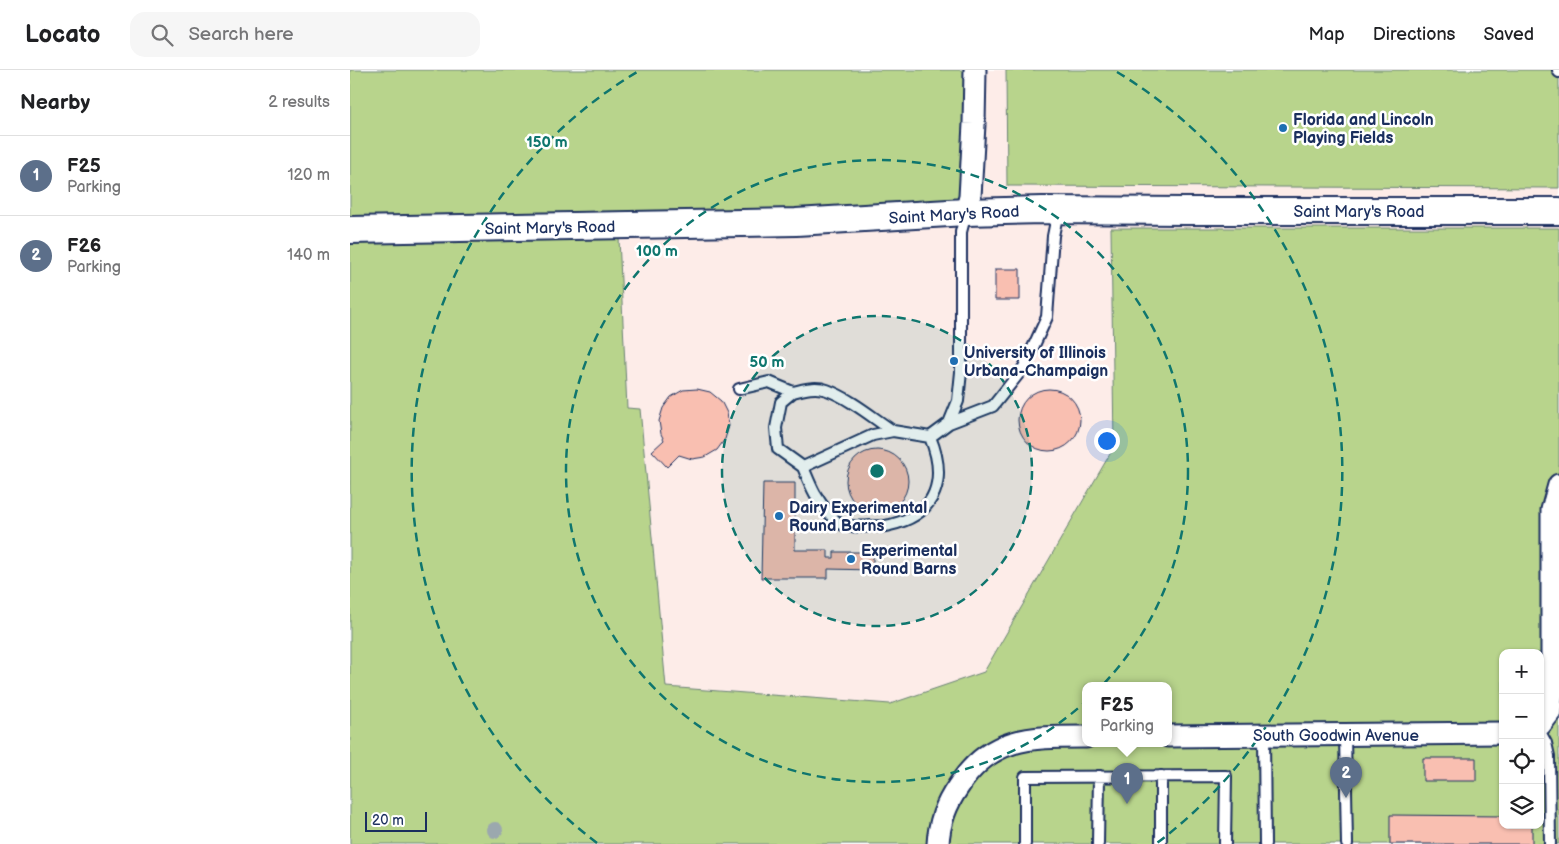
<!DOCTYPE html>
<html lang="en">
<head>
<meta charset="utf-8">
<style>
  body { margin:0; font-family:"Balsamiq Sans",sans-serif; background:#f6f6f6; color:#202124 }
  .controls { position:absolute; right:15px; bottom:15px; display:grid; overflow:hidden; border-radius:10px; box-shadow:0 1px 4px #0004 }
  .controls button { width:45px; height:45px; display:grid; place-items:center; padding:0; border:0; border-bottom:1px solid #e0e0e0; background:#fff; color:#202124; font:25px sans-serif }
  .scale { position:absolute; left:15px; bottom:12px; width:62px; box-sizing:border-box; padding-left:5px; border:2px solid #1b2f5e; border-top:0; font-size:14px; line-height:18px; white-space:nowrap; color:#1b2f5e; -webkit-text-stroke:4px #fff; paint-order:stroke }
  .you { position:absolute; left:756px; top:370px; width:18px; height:18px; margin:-12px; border:4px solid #fff; border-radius:50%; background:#1a73e8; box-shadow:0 0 0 8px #1a73e833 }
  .badge { display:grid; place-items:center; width:32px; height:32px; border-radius:50%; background:#7c3aed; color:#fff; font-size:16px; font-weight:700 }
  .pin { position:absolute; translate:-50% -41px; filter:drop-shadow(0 1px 2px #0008) }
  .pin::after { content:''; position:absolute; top:26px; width:18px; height:15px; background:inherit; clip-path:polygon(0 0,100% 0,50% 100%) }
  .popup { position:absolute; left:732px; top:612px; width:90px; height:65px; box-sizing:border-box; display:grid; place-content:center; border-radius:10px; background:#fff; filter:drop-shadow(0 1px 4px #0005); font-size:16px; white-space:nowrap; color:#757577 }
  .popup b { font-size:19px; color:#202124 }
  .popup::after { content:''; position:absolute; left:50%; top:100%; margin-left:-10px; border:10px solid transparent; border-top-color:#fff }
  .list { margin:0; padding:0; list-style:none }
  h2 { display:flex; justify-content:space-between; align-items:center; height:65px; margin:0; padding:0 20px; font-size:21px }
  h2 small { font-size:16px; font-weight:400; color:#757577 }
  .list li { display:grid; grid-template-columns:32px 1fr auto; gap:15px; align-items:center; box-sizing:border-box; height:80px; padding:0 20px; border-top:1px solid #e0e0e0 }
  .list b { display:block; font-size:19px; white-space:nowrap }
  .list p { margin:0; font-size:16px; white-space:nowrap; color:#757577 }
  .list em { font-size:16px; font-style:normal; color:#757577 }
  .icon { flex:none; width:28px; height:28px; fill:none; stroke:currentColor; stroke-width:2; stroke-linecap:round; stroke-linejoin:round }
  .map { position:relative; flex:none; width:1209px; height:774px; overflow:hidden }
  header { display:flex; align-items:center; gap:30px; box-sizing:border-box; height:70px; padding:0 25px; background:#fff; border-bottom:1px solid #e0e0e0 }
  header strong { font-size:24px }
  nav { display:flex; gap:28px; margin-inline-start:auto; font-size:18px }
  .search { width:350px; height:45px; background:#f6f6f6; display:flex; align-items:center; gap:12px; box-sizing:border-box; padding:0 18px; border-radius:15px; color:#757577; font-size:19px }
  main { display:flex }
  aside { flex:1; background:#fff }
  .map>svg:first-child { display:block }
  .built { fill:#fdece8; fill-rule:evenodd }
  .green { fill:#b8d48c; stroke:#6a8275; fill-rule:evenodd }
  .building { fill:#f9bfb1; stroke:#1b2f5e }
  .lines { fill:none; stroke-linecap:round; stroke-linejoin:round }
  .service-casing { stroke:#1b2f5e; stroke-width:14 }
  .minor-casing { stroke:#1b2f5e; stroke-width:25 }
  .tertiary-casing { stroke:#1b2f5e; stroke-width:30 }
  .service { stroke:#fff; stroke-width:10 }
  .minor { stroke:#fff; stroke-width:21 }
  .tertiary { stroke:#fff; stroke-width:26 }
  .tree { fill:#9ba8ae }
  .ring { fill:none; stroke:#0f766e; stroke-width:2.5; stroke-dasharray:9 6 }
  .poi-dot { fill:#1f6fb2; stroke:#fff; stroke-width:2 }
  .labels { text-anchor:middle; stroke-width:5; stroke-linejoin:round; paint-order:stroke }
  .poi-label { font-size:16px; font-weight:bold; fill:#1b2f5e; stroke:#fff; text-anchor:start }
  .street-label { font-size:16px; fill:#1b2f5e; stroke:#fff }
  .centre { fill:#0f766e; stroke:#fff; stroke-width:2.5 }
  .ring-label { font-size:15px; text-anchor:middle; font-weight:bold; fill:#0f766e; stroke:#fff; stroke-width:5; stroke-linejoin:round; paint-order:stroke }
</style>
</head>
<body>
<header>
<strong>Locato</strong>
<div class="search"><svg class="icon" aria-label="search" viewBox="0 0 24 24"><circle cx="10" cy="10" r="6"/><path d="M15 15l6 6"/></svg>Search here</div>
<nav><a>Map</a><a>Directions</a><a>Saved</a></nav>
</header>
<main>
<aside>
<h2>Nearby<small>2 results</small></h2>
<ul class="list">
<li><span class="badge" style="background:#5c6f8a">1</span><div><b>F25</b><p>Parking</p></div><em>120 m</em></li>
<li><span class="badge" style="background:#5c6f8a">2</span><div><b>F26</b><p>Parking</p></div><em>140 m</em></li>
</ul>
</aside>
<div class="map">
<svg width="1209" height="774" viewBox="0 0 1209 774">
  <rect width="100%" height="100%" fill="#fff"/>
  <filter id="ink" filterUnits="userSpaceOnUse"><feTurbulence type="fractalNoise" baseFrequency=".02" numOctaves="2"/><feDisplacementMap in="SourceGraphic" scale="10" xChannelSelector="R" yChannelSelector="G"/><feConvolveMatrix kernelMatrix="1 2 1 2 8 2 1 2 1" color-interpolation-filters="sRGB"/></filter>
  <g filter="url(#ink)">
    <path class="built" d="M 0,0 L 1209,0 L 1209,774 L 0,774 ZM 1153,583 L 1190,583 L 1190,755 L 1153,755 ZM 736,615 L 818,615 L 818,673 L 736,673 Z"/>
    <path class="green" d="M 0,0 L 616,0 L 612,127 L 602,134 L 414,143 L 0,151 Z
      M 656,0 L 1209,0 L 1209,118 L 657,116 Z
      M 761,158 L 1209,158 L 1209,774 L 0,774 L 0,172 L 269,168 L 277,338 L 290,339 L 316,617 L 540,634 L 634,602 L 764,377 ZM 1153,583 L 1190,583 L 1190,755 L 1153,755 ZM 736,615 L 818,615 L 818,673 L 736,673 Z"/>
    <path class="building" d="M 645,199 L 670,199 L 670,230 L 645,230 Z
      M668 350a31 31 0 1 1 62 0a31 31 0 1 1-62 0Z
      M 347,319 L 360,322 L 371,331 L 377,343 L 379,356 L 375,369 L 367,380 L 355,387 L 342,389 L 329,385 L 317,397 L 302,381 L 314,370 L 311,364 L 309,351 L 313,338 L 321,327 L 333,320 Z
      M496 411a31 31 0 1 1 62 0a31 31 0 1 1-62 0Z
      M 413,413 L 445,413 L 445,480 L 478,480 L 478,488 L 484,488 L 484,482 L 523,482 L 523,500 L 478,499 L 478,508 L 411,508 Z
      M 1073,688 L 1126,688 L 1126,711 L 1073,711 Z
      M 1040,745 L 1153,746 L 1153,755 L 1182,755 L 1182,774 L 1040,774 Z"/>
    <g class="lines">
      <defs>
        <path id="service" d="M 1208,0 L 1209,2
          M 389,319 L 419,312 L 443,322 L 431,332 L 426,358 L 428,379 L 453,397 L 523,365 L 543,361 L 580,367 L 599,353 L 608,331 L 611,302 L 611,162 L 616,143
          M 443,322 C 454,319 466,316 477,320 C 501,329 522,347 543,361
          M 599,353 L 643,336 L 674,297 L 697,247 L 703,166 L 708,141
          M 453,397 C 461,416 465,428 479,443 C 482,446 484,450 487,452 C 494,457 513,457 521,456 C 527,456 534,457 540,455 C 588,444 597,408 580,367
          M 1190,662 L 1196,673 L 1199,686 L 1200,774
          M 914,665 L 915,774
          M 995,665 L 997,774
          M 811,706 L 811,774
          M 675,774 L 675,707 L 876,706 L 875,774
          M 748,774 L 749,706"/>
        <path id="minor" d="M 616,142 L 620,127 L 624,54 L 625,0
          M 1190,655 L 1200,642 L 1202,620 L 1202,440 L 1209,415
          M 818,666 L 1153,663
          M 588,774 C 589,753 596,734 608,717 C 640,666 681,667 736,667"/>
        <path id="tertiary" d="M 0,160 L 446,152 L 616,142 L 693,140 L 836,141 L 1209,141"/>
      </defs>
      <use href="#service" class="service-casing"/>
      <use href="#minor" class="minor-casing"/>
      <use href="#tertiary" class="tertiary-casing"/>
      <use href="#service" class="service"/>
      <use href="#minor" class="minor"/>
      <use href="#tertiary" class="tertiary"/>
    </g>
    <circle class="tree" cx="145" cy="760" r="8"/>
  </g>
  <circle cx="527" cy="401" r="155" fill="#0f766e" fill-opacity=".12"/>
  <g class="ring">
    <circle cx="527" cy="401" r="155"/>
    <circle cx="527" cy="401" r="311"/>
    <path d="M247 773A466 466 0 0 1 287 2M767 2A466 466 0 0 1 807 773"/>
  </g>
  <g class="poi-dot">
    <circle cx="933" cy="58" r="5"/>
    <circle cx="604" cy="291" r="5"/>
    <circle cx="429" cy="446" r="5"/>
    <circle cx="501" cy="489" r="5"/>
  </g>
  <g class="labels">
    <g class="poi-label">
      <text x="943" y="55">Florida and Lincoln<tspan x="943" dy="18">Playing Fields</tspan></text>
      <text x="614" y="288">University of Illinois<tspan x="614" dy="18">Urbana-Champaign</tspan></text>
      <text x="439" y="443">Dairy Experimental<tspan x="439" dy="18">Round Barns</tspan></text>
      <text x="511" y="486">Experimental<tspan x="511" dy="18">Round Barns</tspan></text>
    </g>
    <g class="street-label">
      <text x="1009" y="147">Saint Mary's Road</text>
      <text transform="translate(604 144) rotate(-3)" y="6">Saint Mary's Road</text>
      <text transform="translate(200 157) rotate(-1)" y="6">Saint Mary's Road</text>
      <text x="986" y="671">South Goodwin Avenue</text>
    </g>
  </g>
  <circle cx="527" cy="401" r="8" class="centre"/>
  <g class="ring-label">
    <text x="197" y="77">150 m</text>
    <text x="307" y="186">100 m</text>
    <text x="417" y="297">50 m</text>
  </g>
</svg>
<div class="controls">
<button>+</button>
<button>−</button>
<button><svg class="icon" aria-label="locate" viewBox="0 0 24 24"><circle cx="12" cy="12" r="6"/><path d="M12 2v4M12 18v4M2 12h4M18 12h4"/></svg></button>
<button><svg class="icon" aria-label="layers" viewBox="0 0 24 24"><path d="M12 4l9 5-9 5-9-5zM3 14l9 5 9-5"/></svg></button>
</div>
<div class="scale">20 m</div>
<div class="you"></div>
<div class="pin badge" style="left:777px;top:734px;background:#5c6f8a">1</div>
<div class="popup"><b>F25</b>Parking</div>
<div class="pin badge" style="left:996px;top:728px;background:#5c6f8a">2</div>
</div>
</main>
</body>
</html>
